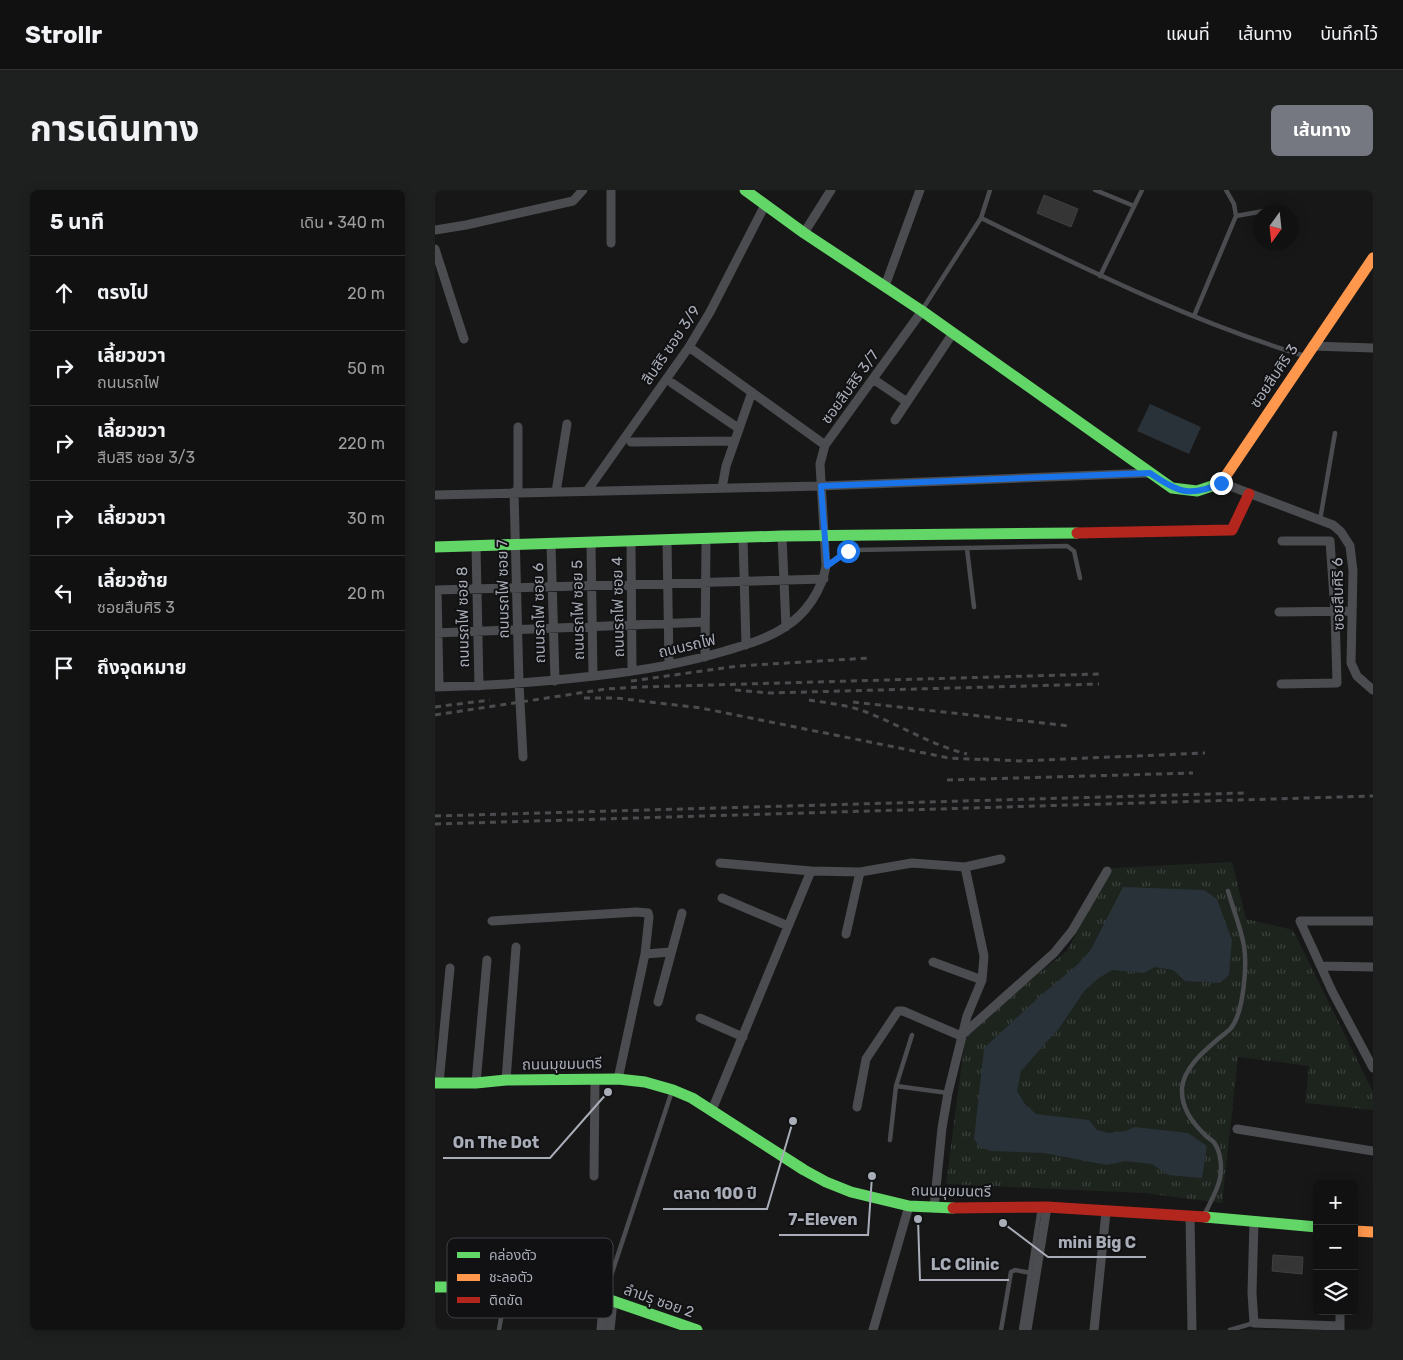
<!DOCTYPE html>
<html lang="th">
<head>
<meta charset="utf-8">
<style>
  body { margin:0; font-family:Rubik,"Noto Sans Thai",sans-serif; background:#1e1f1f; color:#f1f3f6 }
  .controls { position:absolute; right:15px; bottom:15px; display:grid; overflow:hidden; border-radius:8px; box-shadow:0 2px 12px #0003 }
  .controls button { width:45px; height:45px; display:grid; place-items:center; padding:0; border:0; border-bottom:1px solid #303131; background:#111; color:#f1f3f6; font:25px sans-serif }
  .compass { position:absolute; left:818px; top:15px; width:45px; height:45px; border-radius:50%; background:#111; box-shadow:0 2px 12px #0003; rotate:195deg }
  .stop { position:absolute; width:15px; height:15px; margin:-11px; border:4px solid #1a73e8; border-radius:50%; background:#fff }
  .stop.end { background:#1a73e8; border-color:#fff; box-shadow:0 1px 5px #0008 }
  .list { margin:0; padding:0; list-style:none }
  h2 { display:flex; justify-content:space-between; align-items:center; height:65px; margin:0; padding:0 20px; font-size:21px }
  h2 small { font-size:16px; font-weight:400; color:#9c9d9f }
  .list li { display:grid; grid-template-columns:32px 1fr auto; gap:15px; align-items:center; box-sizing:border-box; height:75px; padding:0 20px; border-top:1px solid #303131 }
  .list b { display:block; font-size:19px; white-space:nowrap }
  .list p { margin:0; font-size:16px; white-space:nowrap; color:#9c9d9f }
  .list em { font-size:16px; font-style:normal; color:#9c9d9f }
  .icon { flex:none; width:28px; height:28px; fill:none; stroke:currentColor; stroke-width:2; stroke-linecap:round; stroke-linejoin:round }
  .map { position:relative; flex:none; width:938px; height:1140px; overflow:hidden; border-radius:8px }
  header { display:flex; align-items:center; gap:30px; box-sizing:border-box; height:70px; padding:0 25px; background:#111; border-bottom:1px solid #303131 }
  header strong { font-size:24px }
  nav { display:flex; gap:28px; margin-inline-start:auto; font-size:18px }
  .intro { display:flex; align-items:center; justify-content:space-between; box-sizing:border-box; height:120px; padding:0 30px }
  h1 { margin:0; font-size:35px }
  .button { padding:12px 22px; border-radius:8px; background:#757880; color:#fff; font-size:18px; font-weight:700 }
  main { display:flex; gap:30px; padding:0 30px }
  aside { flex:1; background:#111; border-radius:8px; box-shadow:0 2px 12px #0003 }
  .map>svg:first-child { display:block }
  .grass { fill:url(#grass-tufts) }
  .water { fill:#2a3239 }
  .building { fill:#353536; stroke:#3f4043 }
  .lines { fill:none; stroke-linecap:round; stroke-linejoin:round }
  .lane { stroke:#4b4c50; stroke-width:4.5 }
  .street { stroke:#4b4c50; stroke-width:9 }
  .fast { stroke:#63d668; stroke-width:11 }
  .slow { stroke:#ff974d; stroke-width:11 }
  .jam { stroke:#b3261e; stroke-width:11 }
  .rail { stroke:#4b4c4f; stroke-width:3; stroke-dasharray:6 5; stroke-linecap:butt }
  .route { stroke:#1a73e8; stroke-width:6 }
  .labels { text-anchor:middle; stroke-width:4; stroke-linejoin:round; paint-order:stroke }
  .street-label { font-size:15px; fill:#a8adb8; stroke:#111113 }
  .key { fill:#111113; stroke:#3e4045; stroke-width:1 }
  .key-label { font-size:14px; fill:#a8adb8 }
  .leader { fill:none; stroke:#a8adb8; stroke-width:2 }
  .callout-dot { fill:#a8adb8; stroke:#111113; stroke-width:2 }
  .callout-label { font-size:16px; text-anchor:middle; font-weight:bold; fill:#a8adb8; stroke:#111113; stroke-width:4; stroke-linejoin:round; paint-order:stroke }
</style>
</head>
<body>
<header>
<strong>Strollr</strong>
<nav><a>แผนที่</a><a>เส้นทาง</a><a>บันทึกไว้</a></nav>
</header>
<div class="intro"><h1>การเดินทาง</h1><a class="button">เส้นทาง</a></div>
<main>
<aside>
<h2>5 นาที<small>เดิน · 340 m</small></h2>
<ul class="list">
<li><svg class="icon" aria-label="ahead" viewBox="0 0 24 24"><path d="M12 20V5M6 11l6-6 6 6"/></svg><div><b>ตรงไป</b></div><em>20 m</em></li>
<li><svg class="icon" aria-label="right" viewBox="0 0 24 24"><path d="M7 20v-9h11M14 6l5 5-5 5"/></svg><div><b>เลี้ยวขวา</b><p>ถนนรถไฟ</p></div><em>50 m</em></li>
<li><svg class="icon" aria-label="right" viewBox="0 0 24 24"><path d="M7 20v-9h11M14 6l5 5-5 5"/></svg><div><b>เลี้ยวขวา</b><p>สืบสิริ ซอย 3/3</p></div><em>220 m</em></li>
<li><svg class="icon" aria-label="right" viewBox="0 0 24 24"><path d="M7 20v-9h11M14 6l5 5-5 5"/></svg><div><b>เลี้ยวขวา</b></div><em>30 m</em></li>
<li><svg class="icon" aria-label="left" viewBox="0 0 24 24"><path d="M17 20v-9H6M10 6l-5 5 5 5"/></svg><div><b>เลี้ยวซ้าย</b><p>ซอยสืบศิริ 3</p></div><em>20 m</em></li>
<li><svg class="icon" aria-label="arrive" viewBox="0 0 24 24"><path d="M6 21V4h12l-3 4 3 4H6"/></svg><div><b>ถึงจุดหมาย</b></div></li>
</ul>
</aside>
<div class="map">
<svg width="938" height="1140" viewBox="0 0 938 1140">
  <defs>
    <pattern id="grass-tufts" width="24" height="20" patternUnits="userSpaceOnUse" patternTransform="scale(1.25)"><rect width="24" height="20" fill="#1d241e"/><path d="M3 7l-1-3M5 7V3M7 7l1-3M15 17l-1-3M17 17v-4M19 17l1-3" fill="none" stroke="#3b413d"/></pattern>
  </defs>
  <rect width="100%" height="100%" fill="#171717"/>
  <path class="grass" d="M 797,672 L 811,729 L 858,740 L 938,902 L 938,920 L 870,913 L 874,876 L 803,867 L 787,1013 L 709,1003 L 511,994 L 530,849 L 581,801 L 632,761 L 676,678 Z"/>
  <path class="water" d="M 715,214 L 766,237 L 754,264 L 702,241 Z
    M 688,697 L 769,700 L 782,709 L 797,750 L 794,785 L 785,793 L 750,791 L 738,780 L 720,777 L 709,783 L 677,780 L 664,788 L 650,800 L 625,837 L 586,881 L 582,901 L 590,914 L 601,924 L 654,930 L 662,940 L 674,943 L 690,941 L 700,937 L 753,943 L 772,956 L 767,988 L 733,985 L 717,974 L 690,971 L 672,975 L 609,963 L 555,961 L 544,956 L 539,949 L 549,858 L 604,807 L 642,775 L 655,761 Z"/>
  <path class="building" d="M 609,5 L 643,19 L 636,37 L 602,23 Z
    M 838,1065 L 868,1067 L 867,1084 L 837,1081 Z"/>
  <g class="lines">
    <path class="lane" d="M 660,0 L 699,16
      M 801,26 L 840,19
      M 546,28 C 651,79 757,132 870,166
      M 665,86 L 707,0
      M 487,120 L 546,28 L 555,0
      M 759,126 L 801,26 L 799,14 L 791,0
      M 885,330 L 900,243
      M 532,359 L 539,417
      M 392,375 L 408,363 L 420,360 L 632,356 L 639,361 L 645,388
      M 461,896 L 513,903
      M 455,950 L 461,896 L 477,845
      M 769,1026 C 774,1014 783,1000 785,988 C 787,978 786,963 780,954 C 778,950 772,948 769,944 C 756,931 746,917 747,898 C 749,878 768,862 782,850 C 786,846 793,842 796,838 C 809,822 812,775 809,756 C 806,738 798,719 793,701
      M 169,1107 L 237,901
      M 64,1140 L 71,1099
      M 566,1140 L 576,1082 L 580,1080 L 596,1083
      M 586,1140 L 605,1018
      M 795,1140 L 819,1133"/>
    <path class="street" d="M 0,40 L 31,35 L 138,11 L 148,0
      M 369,43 L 396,0
      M 176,53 L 176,0
      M 0,59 L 29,149
      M 450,96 L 485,0
      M 877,156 L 938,158
      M 254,157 L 390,255
      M 438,189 L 472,212
      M 237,193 L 303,238
      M 460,230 L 518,143
      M 83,237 L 83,302
      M 196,252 L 299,251
      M 787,293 L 898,335 L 906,342 L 915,356 L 918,381 L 916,473 L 922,486 L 938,500
      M 287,298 L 291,276 L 317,202
      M 152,301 L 254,157 L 275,122 L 330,15
      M 79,302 L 84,494 L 88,567
      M 121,302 L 132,234
      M 0,305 L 386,296 L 715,283
      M 347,346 L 351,437
      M 308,348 L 311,455
      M 232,350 L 234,475
      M 196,352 L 197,481
      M 156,354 L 158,486
      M 116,355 L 120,491
      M 41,356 L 44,496
      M 0,400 L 389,389
      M 2,400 L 4,497
      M 844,422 L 917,421
      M 0,443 L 270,432
      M 270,467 L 271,349
      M 846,494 L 902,493 L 900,422 L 895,351 L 847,351
      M 0,497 C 54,496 106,492 159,486 C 204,481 247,474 290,461 C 310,455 332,449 350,437 C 371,424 387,400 391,376 L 385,274 L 390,255 L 487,121
      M 285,673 L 376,681 L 425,682 L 477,673 L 530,677 L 566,669
      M 287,708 L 353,736
      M 57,731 L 202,722 L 213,723 L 214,727 L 210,764 L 183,889
      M 938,731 L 865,731 L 897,801 L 938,878
      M 411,744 L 425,682
      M 210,764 L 236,762
      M 498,772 L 547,790
      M 886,776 L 938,777
      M 223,812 L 247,723
      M 265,828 L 308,847
      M 71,890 L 81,757
      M 4,893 L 15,778
      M 41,893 L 52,770
      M 422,917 L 431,869 L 463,821 L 468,821 L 526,846 L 619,763 L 637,741 L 672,681
      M 277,920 L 376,681
      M 802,939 L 938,961
      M 159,986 L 160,889
      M 499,1018 L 507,938 L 513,903 L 532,826 L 547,790 L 549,766 L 530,677
      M 755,1026 L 757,1140
      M 819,1032 L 817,1103 L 819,1133 L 905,1136
      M 166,1140 L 169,1107
      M 175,1140 L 178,1111
      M 438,1140 L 474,1016
      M 592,1140 L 612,1017
      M 659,1140 L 671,1022
      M 905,1140 L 905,1121"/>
    <path class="fast" d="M 310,0 L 369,43 L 487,121 L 737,298 L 762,301 L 786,293
      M 0,357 L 347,346 L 642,343
      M 0,893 L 41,893 L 71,890 L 183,889 L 210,892 L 238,900 L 257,908 L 369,980 L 391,992 L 416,1002 L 474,1016 L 518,1018
      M 770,1027 L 882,1037
      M 0,1097 L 71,1097 L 113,1094 L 143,1097 L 178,1111 L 262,1140"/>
    <path class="slow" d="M 786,293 L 938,68
      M 919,1041 L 938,1042"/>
    <path class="jam" d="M 642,343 L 797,340 L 814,304
      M 518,1018 L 612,1017 L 770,1027"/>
    <path class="rail" d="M 196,491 L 303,476 L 434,468
      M 300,500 L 335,503 L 664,494
      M 149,508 L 181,508 L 266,518 L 514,568 L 554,570
      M 374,510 C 393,513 413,515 431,522 C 465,535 496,555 532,564
      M 418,512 L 635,536
      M 0,517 L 55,510
      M 0,525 L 171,499 L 206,497 L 664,484
      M 548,569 L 584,571 L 770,563
      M 512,590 L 758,583
      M 0,626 L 810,603
      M 0,634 L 938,606"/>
  </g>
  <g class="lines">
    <path class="route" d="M 413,361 L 392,376 L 386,296 L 715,283 C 742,302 755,308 786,293"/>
  </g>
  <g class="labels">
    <g class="street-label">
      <text transform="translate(236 155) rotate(-56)" y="5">สืบสิริ ซอย 3/9</text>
      <text transform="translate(839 186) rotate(-56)" y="5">ซอยสืบศิริ 3</text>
      <text transform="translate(415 197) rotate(-54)" y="5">ซอยสืบสิริ 3/7</text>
      <text transform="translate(68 399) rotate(-91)" y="5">ถนนรถไฟ ซอย 7</text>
      <text transform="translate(903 404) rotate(-91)" y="5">ซอยสืบศิริ 6</text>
      <text transform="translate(183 417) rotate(-91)" y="5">ถนนรถไฟ ซอย 4</text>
      <text transform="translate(143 420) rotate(-91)" y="5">ถนนรถไฟ ซอย 5</text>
      <text transform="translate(104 423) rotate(-91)" y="5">ถนนรถไฟ ซอย 6</text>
      <text transform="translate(28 427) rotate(-91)" y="5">ถนนรถไฟ ซอย 8</text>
      <text transform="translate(252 456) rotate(-13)" y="5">ถนนรถไฟ</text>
      <text transform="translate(127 874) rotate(-1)" y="5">ถนนมุขมนตรี</text>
      <text transform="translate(516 1001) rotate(1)" y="5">ถนนมุขมนตรี</text>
      <text transform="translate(224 1111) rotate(19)" y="5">ลำปรุ ซอย 2</text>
    </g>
  </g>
  <rect x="12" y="1048" width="166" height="80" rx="8" class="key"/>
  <rect x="22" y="1062" width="23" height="6" fill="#63d668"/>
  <rect x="22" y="1084" width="23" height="7" fill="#ff974d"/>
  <rect x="22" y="1107" width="23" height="6" fill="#b3261e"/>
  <g class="key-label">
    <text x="54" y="1070">คล่องตัว</text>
    <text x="54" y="1092">ชะลอตัว</text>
    <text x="54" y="1115">ติดขัด</text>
  </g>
  <path class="leader" d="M173 902L115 968H8M358 931L332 1019H228M437 986L433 1045H344M568 1033L613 1067H711M483 1029L485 1090H574"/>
  <g class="callout-dot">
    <circle cx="173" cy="902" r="5"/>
    <circle cx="358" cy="931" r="5"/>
    <circle cx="437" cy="986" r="5"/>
    <circle cx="568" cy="1033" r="5"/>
    <circle cx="483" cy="1029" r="5"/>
  </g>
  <g class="callout-label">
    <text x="61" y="958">On The Dot</text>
    <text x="280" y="1009">ตลาด 100 ปี</text>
    <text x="388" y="1035">7-Eleven</text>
    <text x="662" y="1058">mini Big C</text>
    <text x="530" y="1080">LC Clinic</text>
  </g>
</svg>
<div class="controls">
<button>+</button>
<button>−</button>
<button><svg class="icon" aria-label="layers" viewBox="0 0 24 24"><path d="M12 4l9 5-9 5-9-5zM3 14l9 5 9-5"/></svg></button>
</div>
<svg class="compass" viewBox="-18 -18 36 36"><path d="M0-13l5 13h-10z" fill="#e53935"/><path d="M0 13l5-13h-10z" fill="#9c9d9f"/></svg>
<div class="stop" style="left:413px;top:361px"></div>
<div class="stop end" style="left:786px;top:293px"></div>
</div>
</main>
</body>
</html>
